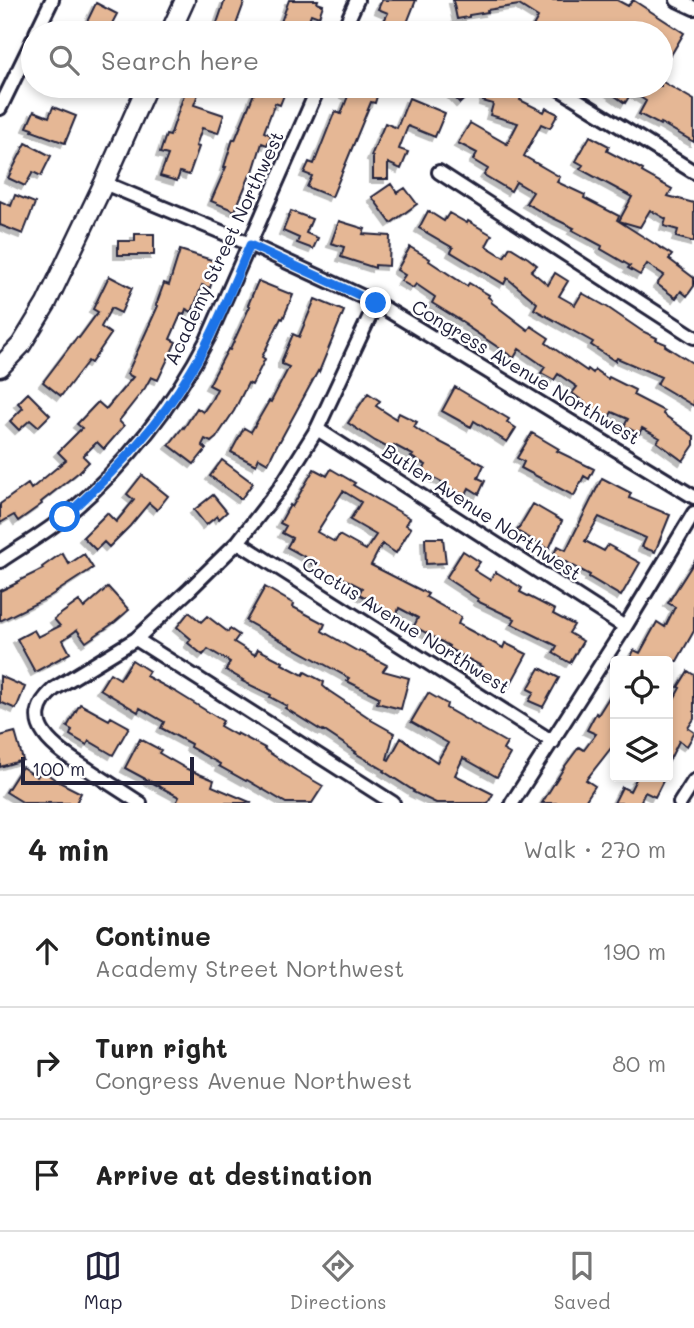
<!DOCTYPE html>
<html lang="en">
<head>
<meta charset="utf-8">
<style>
  body { margin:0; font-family:Mali,sans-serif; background:#f2f2f2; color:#222 }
  .controls { position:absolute; right:21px; bottom:21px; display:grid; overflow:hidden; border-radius:7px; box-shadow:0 4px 10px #0003 }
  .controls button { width:63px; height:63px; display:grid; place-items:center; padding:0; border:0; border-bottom:2px solid #e0e0e0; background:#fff; color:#222; font:35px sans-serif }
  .scale { position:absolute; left:21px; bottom:18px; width:173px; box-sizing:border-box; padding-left:7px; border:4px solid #22223b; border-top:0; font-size:19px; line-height:24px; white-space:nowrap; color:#22223b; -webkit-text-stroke:5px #fff; paint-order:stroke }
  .stop { position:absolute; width:21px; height:21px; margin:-16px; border:5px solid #1a73e8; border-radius:50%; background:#fff }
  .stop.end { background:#1a73e8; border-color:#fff; box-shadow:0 2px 7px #0008 }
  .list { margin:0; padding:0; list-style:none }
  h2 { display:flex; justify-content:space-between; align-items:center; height:91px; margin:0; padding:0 28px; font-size:30px }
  h2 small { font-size:23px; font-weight:400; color:#767676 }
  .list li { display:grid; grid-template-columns:46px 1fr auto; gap:21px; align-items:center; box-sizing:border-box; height:112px; padding:0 28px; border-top:2px solid #e0e0e0 }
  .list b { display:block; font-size:26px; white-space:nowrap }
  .list p { margin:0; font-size:23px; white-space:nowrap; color:#767676 }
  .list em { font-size:23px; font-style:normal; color:#767676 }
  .icon { flex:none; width:38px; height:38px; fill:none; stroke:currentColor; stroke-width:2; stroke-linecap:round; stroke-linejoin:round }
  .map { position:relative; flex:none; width:694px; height:803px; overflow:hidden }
  .search { position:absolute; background:#fff; box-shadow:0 4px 10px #0003; left:21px; right:21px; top:21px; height:77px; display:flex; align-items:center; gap:18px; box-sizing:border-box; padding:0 24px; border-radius:38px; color:#767676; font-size:26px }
  .sheet { height:427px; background:#fff }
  nav { display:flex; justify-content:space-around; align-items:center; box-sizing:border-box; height:98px; border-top:2px solid #e0e0e0; background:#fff; font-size:19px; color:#767676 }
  nav a { display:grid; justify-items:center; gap:4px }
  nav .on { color:#22223b }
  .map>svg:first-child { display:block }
  .building { fill:#e5b795; stroke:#22223b; stroke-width:2; fill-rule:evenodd; filter:url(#shadow) }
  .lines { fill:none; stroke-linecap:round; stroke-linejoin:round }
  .street-casing { stroke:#22223b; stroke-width:18 }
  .secondary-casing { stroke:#22223b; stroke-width:23 }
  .street { stroke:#fff; stroke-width:12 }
  .secondary { stroke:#fff; stroke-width:18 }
  .route { stroke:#1a73e8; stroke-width:9 }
  .labels { text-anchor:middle; stroke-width:5; stroke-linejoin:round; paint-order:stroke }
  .street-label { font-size:19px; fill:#22223b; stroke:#fff }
</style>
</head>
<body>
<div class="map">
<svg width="694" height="803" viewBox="0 0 694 803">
  <defs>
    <filter id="shadow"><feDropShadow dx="-4" dy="4" stdDeviation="0" flood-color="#0004"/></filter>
  </defs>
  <rect width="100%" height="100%" fill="#fff"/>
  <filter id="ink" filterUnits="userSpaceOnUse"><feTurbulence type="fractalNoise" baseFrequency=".0143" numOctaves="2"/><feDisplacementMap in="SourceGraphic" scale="14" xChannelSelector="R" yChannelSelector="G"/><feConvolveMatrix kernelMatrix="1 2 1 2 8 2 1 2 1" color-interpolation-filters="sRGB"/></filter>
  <g filter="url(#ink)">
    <path class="building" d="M 225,0 L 245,0 L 233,33 L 225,33 L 215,29 Z
      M 289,0 L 318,0 L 317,3 L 323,5 L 319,17 L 311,14 L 304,33 L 277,33 Z
      M 382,0 L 416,0 L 403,33 L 394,33 L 381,27 L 388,13 L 378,9 Z
      M 453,0 L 617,0 L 628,6 L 633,0 L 684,33 L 661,72 L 661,33 L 538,33 L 540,29 L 533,26 L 538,17 L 519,5 L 487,10 L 488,12 L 469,15 L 469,17 L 457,19 Z
      M 96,3 L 117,14 L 107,33 L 88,33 L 83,30 Z
      M 661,81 L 694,100 L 694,142 L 661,123 L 660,125 L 639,114 L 646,101 L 632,92 L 625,103 L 601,86 L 661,86 Z
      M 187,86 L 200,89 L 194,105 L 224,115 L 218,133 L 202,128 L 196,146 L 199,147 L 189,175 L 180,172 L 177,181 L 160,176 L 168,155 L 160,153 L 166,135 L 170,136 Z
      M 257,86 L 277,86 L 286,90 L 280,105 L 275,103 L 264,132 L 271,135 L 267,145 L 262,143 L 252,175 L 250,175 L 235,211 L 211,201 L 226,167 L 224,167 L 233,139 L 235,140 Z
      M 346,86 L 380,86 L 375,103 L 371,102 L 332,197 L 307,187 L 312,176 L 304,173 L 309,162 L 314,164 L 335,111 L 341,114 L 348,96 L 344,94 Z
      M 444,86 L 478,86 L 460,103 Z
      M 487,86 L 522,95 L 520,100 L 544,112 L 546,108 L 558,114 L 550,128 L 541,124 L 524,156 L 560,177 L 557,182 L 585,195 L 584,198 L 619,216 L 617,220 L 672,255 L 669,259 L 694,278 L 694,286 L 687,296 L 681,291 L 676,298 L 657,284 L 664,275 L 647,264 L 640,275 L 628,268 L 630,266 L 601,249 L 602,246 L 572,230 L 574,228 L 545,214 L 526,203 L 533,192 L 516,182 L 511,191 L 484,175 L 488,169 L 473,160 L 477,153 L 458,143 L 470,123 L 507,144 L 518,123 L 490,115 L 493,104 L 483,101 Z
      M 409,98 L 445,113 L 435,137 L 408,126 L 399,149 L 408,152 L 401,169 L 388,163 L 388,179 L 373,179 L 373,157 L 371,156 L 385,123 L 397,128 Z
      M 53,107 L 76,116 L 65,143 L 32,131 L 33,129 L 27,127 L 34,111 L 49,117 Z
      M 590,136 L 609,146 L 607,151 L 643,170 L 642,172 L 672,189 L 668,196 L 694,203 L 694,242 L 676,237 L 678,230 L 664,226 L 666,219 L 650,210 L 640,227 L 619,221 L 632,197 L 580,169 L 583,165 L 576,161 Z
      M 26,143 L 51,156 L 41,176 L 33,172 L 25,186 L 8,178 Z
      M 391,184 L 397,193 L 405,188 L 417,204 L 391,223 L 372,197 Z
      M 15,195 L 35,203 L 23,234 L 0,225 L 0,201 L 11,206 Z
      M 291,211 L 312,219 L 306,233 L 318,238 L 313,249 L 297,243 L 299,238 L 283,231 Z
      M 428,211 L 444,221 L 449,213 L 467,223 L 468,221 L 492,235 L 486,246 L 504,257 L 510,247 L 528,258 L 537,265 L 531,271 L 548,285 L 555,273 L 568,281 L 559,296 L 575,305 L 582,293 L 607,307 L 642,331 L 657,338 L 656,340 L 666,344 L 665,346 L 694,364 L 694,406 L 657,384 L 661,377 L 617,358 L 615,361 L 591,345 L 593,342 L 534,309 L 537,303 L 507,278 L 504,284 L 451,252 L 453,248 L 419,228 Z
      M 339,221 L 365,229 L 363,234 L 390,236 L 389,266 L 375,265 L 375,268 L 341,257 L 344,247 L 331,243 Z
      M 135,234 L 154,234 L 154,255 L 118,255 L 118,241 L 135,241 Z
      M 410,247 L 430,259 L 429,261 L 467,286 L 469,283 L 489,295 L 488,297 L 492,300 L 491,302 L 528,330 L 531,326 L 549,338 L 546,343 L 587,371 L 588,369 L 593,373 L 595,370 L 608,379 L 609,377 L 635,390 L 633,395 L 664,411 L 663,414 L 694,436 L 694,445 L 683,461 L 657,442 L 660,438 L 642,428 L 639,434 L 624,426 L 628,419 L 612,412 L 609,417 L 596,411 L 572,393 L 577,387 L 558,374 L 554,380 L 541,373 L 545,367 L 519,349 L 514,358 L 465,325 L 466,324 L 432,303 L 435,297 L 416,284 L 413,288 L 401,281 L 405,275 L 397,270 Z
      M 180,250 L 218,262 L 210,288 L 202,285 L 192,312 L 186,309 L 184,315 L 181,314 L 170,339 L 176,342 L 158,380 L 151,377 L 145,388 L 119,421 L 124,426 L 104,449 L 97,442 L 83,456 L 89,462 L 79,472 L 41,502 L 42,504 L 18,521 L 14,515 L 0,523 L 0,504 L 28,484 L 31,489 L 66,460 L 58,452 L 82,428 L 77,424 L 98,402 L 106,409 L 133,377 L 127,374 L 158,306 L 156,305 L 164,283 L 169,285 Z
      M 109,276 L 132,288 L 121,313 L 111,308 L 101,327 L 111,334 L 91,363 L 88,361 L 61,396 L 43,382 L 77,337 L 79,338 L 98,312 L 93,309 Z
      M 258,281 L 293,295 L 283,319 L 281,318 L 262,357 L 265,359 L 252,385 L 248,383 L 234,411 L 216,438 L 211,442 L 205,439 L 202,445 L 206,449 L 194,464 L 169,445 L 183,427 L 184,428 L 197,408 L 203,412 L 212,399 L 217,389 L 209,385 L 228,349 L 230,350 L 250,306 L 248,305 Z
      M 315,299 L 344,311 L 319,372 L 318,371 L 280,441 L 279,441 L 268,463 L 259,458 L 256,465 L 231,452 L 244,428 L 251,432 L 269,401 L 271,402 L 289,367 L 282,364 L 282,360 L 293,334 L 299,337 Z
      M 455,387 L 509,419 L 507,422 L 516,428 L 507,442 L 474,421 L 471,427 L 442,411 Z
      M 28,393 L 50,415 L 38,427 L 30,420 L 19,430 L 10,421 L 23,408 L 18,403 Z
      M 368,393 L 380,401 L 376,406 L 396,419 L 399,413 L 417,422 L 414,427 L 421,432 L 484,465 L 478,478 L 485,481 L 479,494 L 469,488 L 465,496 L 446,486 L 446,484 L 422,472 L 426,465 L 411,457 L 413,455 L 394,445 L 392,450 L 375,441 L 348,423 Z
      M 532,433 L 559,449 L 557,451 L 594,469 L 589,479 L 584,476 L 574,496 L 521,468 L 524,462 L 517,458 Z
      M 222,460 L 253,483 L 241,499 L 210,476 Z
      M 314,469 L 327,476 L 331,469 L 355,483 L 353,485 L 410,518 L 406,525 L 411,528 L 396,553 L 382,544 L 371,565 L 428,594 L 426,597 L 461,617 L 458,624 L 503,648 L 505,643 L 527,654 L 509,687 L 480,672 L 483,667 L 448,648 L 449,646 L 414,626 L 418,618 L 399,608 L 396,616 L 382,609 L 383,607 L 359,594 L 362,588 L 343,578 L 342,580 L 311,563 L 312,561 L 287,547 L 292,538 L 282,533 L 286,526 L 280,523 L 290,505 L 292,507 ZM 343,491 L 361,502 L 350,520 L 376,535 L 366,550 L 339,535 L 335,542 L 317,532 Z
      M 142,475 L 168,496 L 157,510 L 149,503 L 130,526 L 109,547 L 104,542 L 96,550 L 83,537 L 107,513 L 116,522 L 134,500 L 127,494 Z
      M 602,478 L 631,493 L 629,498 L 670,515 L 655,552 L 642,547 L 646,538 L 599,517 L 585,541 L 604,551 L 608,545 L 640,563 L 621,596 L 589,577 L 590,575 L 553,555 L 558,546 L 566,550 Z
      M 213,495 L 227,512 L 219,519 L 217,516 L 206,525 L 194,510 Z
      M 533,504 L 562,521 L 549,549 L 517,531 Z
      M 425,538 L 443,538 L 446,563 L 426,564 Z
      M 463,551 L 480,562 L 474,570 L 490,580 L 496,572 L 522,588 L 520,592 L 555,610 L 553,614 L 574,625 L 569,633 L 583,641 L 570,663 L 553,653 L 557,646 L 512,624 L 515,619 L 477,601 L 478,599 L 446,578 Z
      M 62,553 L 69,564 L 84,554 L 93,568 L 47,598 L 0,621 L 0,591 L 17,583 L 16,582 L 43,569 L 42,567 Z
      M 694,562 L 694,631 L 677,661 L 629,661 L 634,650 L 640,653 L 657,622 L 665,627 L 675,607 L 668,603 Z
      M 108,587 L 129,610 L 115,622 L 86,642 L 77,630 L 63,640 L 70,653 L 35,672 L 17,639 L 34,630 L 38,637 L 60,626 L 54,619 L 79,601 L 84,608 Z
      M 265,587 L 294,604 L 293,607 L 325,624 L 322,631 L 359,652 L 360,651 L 387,665 L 383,671 L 409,678 L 401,709 L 377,703 L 379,697 L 347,681 L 349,678 L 246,621 Z
      M 189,612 L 201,622 L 207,616 L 228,632 L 230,629 L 239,635 L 234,642 L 255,655 L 258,649 L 283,662 L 282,664 L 303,675 L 305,672 L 324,682 L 323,686 L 329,691 L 371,719 L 371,720 L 394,733 L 387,759 L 389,760 L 401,738 L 437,762 L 448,743 L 411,722 L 428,693 L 447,704 L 446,708 L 507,743 L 503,750 L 510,754 L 497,777 L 463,758 L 455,775 L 493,794 L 488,803 L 436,803 L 413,792 L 414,791 L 383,771 L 384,770 L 355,753 L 356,752 L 323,730 L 322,731 L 285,708 L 287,706 L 270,697 L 271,695 L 242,681 L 243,680 L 226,670 L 230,662 L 208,649 L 203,655 L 188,643 L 191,639 L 177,627 Z
      M 132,660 L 149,671 L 146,676 L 176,692 L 223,721 L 220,726 L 236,735 L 237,733 L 265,748 L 264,749 L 297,771 L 323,786 L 312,803 L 286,803 L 247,780 L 246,781 L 219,766 L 220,764 L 190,747 L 191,744 L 161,728 L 164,722 L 140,708 L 138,712 L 100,689 L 110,673 L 120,679 Z
      M 540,668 L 559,678 L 543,707 L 529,701 L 534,692 L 528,689 Z
      M 688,671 L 694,675 L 694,719 L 688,728 L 694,732 L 694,734 L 687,746 L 679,741 L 668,763 L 668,710 L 680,688 L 678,687 Z
      M 0,676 L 25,687 L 16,709 L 0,702 Z
      M 615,688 L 615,743 L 586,780 L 595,786 L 584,803 L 542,803 L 565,766 L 579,747 L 584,750 L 596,734 L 587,730 L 596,713 L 598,715 Z
      M 80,704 L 109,720 L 111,717 L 129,727 L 113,755 L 89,741 L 87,745 L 70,735 L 72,730 L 67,727 Z
      M 15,732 L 23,760 L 0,767 L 0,736 Z
      M 140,739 L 161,750 L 159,753 L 187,769 L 214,780 L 212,786 L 252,803 L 176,803 L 179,797 L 125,768 Z
      M 22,767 L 37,777 L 42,770 L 57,781 L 81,793 L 76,803 L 24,803 L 6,792 Z
      M 637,777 L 665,777 L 655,797 L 645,792 L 640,803 L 614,803 L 622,787 L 630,791 Z"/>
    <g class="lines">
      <defs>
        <path id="street" d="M 677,0 L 694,8
          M 36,33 L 52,0
          M 342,33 L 357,0
          M 555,86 L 694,172
          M 0,108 L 33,40
          M 439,172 L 694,337
          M 104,183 L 238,239 L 376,303 L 694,497
          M 317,429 L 625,627
          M 238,542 L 553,742
          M 0,561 C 22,546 47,532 67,515 C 126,465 173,406 208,338 L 319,86
          M 136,639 L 393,803
          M 140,803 C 123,792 106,781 89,770 C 59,751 14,724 54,689 L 136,639 L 190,589 L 238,542 L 280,488 L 317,429 L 376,303
          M 512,803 L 625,627 L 694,513
          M 680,803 L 694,781"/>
        <path id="secondary" d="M 170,33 L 185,0
          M 0,367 L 21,345 L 46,304 L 104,183 L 147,86"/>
      </defs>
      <use href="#street" class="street-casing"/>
      <use href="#secondary" class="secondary-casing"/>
      <use href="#street" class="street"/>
      <use href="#secondary" class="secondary"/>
    </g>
  </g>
  <g class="lines" filter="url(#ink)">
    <path class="route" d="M 65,517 C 113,473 158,427 191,371 C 215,332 232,287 250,245 L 376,303"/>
  </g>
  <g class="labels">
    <g class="street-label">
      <text transform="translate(224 248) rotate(-65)" y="7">Academy Street Northwest</text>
      <text transform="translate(526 372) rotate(31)" y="7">Congress Avenue Northwest</text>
      <text transform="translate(482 512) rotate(33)" y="7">Butler Avenue Northwest</text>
      <text transform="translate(406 625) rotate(32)" y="7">Cactus Avenue Northwest</text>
    </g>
  </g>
</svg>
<div class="controls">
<button><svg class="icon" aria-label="locate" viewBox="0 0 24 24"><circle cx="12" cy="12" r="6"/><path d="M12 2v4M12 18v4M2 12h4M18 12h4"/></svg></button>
<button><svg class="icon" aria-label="layers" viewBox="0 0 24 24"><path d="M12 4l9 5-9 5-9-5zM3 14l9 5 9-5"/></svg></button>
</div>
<div class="scale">100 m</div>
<div class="stop" style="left:65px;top:517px"></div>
<div class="stop end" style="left:376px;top:303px"></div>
<div class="search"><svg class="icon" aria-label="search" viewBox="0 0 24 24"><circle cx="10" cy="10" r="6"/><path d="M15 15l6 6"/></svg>Search here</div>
</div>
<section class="sheet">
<h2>4 min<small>Walk · 270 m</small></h2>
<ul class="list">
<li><svg class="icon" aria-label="ahead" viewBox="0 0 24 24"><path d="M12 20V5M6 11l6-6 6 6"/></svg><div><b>Continue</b><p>Academy Street Northwest</p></div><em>190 m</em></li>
<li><svg class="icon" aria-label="right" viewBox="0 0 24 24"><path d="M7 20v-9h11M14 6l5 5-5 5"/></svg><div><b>Turn right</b><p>Congress Avenue Northwest</p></div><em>80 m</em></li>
<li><svg class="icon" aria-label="arrive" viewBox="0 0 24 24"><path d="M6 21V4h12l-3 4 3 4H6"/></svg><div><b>Arrive at destination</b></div></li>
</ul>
</section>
<nav>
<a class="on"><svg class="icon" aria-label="map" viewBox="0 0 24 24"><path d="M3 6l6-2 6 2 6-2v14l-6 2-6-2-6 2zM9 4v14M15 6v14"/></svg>Map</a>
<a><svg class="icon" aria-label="directions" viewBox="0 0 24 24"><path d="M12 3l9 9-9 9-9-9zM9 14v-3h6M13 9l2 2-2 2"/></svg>Directions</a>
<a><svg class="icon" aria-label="saved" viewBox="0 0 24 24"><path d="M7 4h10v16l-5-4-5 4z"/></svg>Saved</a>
</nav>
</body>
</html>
